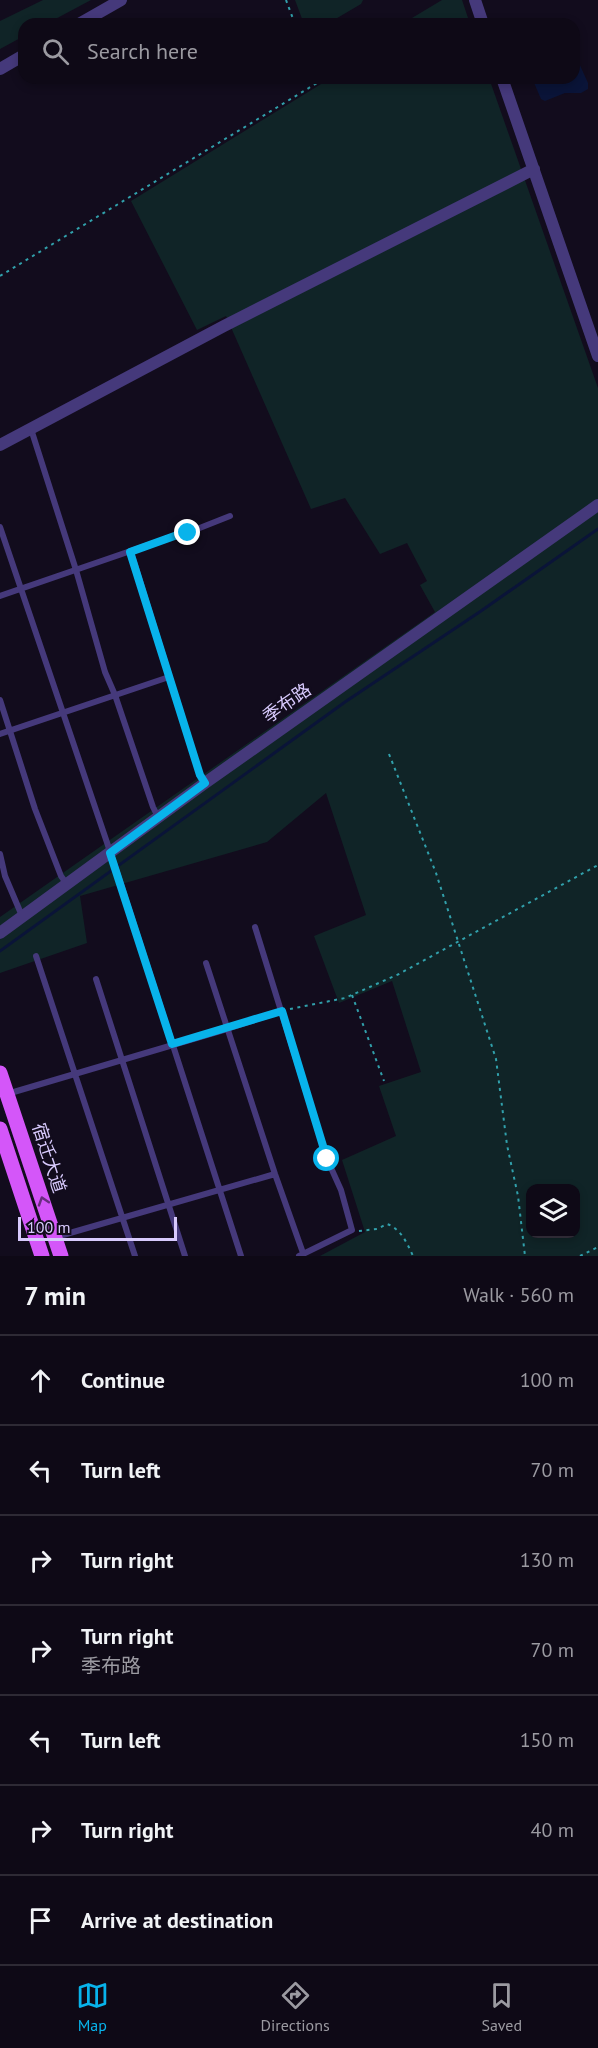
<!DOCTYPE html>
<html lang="en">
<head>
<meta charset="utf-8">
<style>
  body { margin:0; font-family:"PT Sans","Noto Sans SC",sans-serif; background:#1c1723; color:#f1f3f6 }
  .controls { position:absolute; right:18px; bottom:18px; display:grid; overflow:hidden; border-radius:12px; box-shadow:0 3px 9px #0003 }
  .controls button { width:54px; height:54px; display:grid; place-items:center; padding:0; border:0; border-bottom:2px solid #2e2a35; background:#0e0916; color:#f1f3f6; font:30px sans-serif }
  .scale { position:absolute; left:18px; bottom:15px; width:159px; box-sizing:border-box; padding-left:6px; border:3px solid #d8cafd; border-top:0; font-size:16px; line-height:21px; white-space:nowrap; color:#d8cafd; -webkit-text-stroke:4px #120c1d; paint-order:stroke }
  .stop { position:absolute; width:18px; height:18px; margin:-14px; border:4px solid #08b3eb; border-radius:50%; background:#fff }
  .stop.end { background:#08b3eb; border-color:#fff; box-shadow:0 2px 6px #0008 }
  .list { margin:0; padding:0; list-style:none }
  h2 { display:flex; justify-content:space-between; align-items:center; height:78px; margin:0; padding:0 24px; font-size:26px }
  h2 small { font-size:20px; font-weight:400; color:#9b9aa1 }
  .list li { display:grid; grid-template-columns:39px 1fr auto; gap:18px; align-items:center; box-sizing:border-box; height:90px; padding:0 24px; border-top:2px solid #2e2a35 }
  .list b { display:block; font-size:22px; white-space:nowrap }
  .list p { margin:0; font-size:20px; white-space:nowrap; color:#9b9aa1 }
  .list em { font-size:20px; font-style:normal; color:#9b9aa1 }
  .icon { flex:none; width:33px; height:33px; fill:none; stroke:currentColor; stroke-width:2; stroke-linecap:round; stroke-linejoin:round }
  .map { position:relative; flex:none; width:598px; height:1256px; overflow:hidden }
  .search { position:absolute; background:#0e0916; box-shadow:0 3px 9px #0003; left:18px; right:18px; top:18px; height:66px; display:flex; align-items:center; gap:15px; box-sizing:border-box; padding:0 21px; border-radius:18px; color:#9b9aa1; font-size:22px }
  .sheet { height:708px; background:#0e0916 }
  nav { display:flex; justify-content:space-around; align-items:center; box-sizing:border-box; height:84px; border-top:2px solid #2e2a35; background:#0e0916; font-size:16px; color:#9b9aa1 }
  nav a { display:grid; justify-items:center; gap:3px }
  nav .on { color:#08b3eb }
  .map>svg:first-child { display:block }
  .green { fill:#102427; fill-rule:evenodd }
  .water { fill:#0a1438 }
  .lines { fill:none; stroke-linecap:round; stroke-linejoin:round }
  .stream { stroke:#0a1438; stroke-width:3 }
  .path { stroke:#31a0ab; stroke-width:2; stroke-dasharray:3 4.5; stroke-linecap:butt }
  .lane { stroke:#45397b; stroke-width:6 }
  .street { stroke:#45397b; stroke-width:12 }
  .primary { stroke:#d456f9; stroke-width:15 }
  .oneway { stroke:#692d80 }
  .route { stroke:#08b3eb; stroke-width:8 }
  .labels { text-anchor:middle; stroke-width:5; stroke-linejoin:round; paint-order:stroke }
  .street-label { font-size:18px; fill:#d8cafd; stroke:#120c1d }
</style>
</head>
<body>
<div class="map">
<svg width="598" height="1256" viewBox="0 0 598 1256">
  <rect width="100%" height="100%" fill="#120c1d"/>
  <path class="green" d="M 43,0 L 91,0 L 46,24 L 24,24 L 24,36 L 0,49 L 0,21 Z
    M 295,0 L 363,0 L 361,4 L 327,24 L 304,24 Z
    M 442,0 L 462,0 L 470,24 L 402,24 Z
    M 326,78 L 489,78 L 598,388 L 598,1256 L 320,1256 L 365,1232 L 342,1160 L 396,1136 L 379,1086 L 421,1072 L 392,981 L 339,1003 L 314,936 L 366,915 L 326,793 L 267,842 L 80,896 L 87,943 L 0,973 L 0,917 L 435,612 L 420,585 L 427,581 L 407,543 L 380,554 L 345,498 L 311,509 L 226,316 L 197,330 L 131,201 L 326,81 ZM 530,1188 L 576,1188 L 576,1234 L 530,1234 Z"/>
  <path class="water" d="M 574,52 L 588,83 L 588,89 L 581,93 L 565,93 L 545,101 L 541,99 L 532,78 L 574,78 Z"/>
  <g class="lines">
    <path class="stream" d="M 0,951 L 345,702 L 481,611 L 598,529"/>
    <path class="path" d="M 286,0 L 295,24
      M 0,276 L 317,83 L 315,78
      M 389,754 L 436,873 L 496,1059 L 507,1145 L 518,1196 L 525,1256
      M 352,995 L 384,1081
      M 290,1009 L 345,998 L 399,974 L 598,865
      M 359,1231 L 377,1229 L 387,1224 C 401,1229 407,1243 413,1256
      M 580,1256 L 598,1247"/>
    <path class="lane" d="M 31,429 L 76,570 L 105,672 L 115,695 L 153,807 L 158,817
      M 0,527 L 117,872 L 241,1256
      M 131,552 L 200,775 L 204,783
      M 0,596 L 180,534 L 187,533 L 230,516
      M 0,700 L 35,809 L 61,876 L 66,883
      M 0,734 L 169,677
      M 0,854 L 5,876 L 22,916
      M 255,927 L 327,1159 L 341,1190 L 352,1230 L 299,1256
      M 36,956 L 135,1256
      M 206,963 L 275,1174 L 303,1253
      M 96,979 L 185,1256
      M 7,1094 L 227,1029 L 282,1011
      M 56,1237 L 275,1174"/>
    <path class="street" d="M 475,0 L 483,24
      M 79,24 L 121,0
      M 0,69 L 24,55
      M 502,78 L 598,356
      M 0,445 L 224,326 L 534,169
      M 0,933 L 205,783 L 598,505"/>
    <path class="primary" d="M 0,1073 L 61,1256
      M 0,1129 L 42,1256"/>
  </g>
  <defs><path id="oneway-chevron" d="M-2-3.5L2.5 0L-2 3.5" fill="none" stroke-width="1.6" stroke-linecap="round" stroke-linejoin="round" transform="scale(1.5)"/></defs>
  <use class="oneway" href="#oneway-chevron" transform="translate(43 1201) rotate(-108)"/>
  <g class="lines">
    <path class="route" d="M 188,533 L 180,534 L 130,552 L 200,775 L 205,783 L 110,853 L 172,1044 L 282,1011 L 327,1159"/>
  </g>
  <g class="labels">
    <g class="street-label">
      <text transform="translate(287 703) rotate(-35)" y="6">季布路</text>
      <text transform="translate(49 1158) rotate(72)" y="6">宿迁大道</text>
    </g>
  </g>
</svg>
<div class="controls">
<button><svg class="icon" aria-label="layers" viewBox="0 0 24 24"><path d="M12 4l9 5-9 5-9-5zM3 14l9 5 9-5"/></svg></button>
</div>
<div class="scale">100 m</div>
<div class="stop" style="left:327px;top:1159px"></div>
<div class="stop end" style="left:188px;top:533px"></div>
<div class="search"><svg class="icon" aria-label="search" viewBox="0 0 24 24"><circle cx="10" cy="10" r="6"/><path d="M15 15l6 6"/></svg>Search here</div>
</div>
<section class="sheet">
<h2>7 min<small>Walk · 560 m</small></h2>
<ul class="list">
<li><svg class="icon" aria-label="ahead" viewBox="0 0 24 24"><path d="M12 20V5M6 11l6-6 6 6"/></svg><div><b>Continue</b></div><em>100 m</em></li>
<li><svg class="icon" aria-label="left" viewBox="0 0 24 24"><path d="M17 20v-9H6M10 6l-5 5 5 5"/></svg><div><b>Turn left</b></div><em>70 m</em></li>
<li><svg class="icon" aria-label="right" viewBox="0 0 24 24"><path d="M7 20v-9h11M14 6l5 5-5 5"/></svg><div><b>Turn right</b></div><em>130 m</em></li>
<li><svg class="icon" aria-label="right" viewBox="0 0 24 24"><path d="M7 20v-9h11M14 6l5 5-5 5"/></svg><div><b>Turn right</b><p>季布路</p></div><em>70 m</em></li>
<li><svg class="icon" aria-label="left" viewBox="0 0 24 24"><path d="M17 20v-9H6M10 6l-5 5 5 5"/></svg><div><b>Turn left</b></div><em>150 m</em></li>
<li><svg class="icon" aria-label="right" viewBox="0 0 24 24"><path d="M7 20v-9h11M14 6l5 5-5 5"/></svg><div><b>Turn right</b></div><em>40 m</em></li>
<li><svg class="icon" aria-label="arrive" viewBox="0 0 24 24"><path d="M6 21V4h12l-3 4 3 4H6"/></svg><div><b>Arrive at destination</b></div></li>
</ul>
</section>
<nav>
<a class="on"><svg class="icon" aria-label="map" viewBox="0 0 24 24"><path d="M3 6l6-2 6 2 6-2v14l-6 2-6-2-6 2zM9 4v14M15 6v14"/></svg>Map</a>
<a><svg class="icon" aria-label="directions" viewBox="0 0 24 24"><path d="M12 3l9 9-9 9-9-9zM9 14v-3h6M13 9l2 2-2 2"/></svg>Directions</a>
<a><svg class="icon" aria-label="saved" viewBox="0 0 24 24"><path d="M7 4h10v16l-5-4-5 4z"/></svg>Saved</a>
</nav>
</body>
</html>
